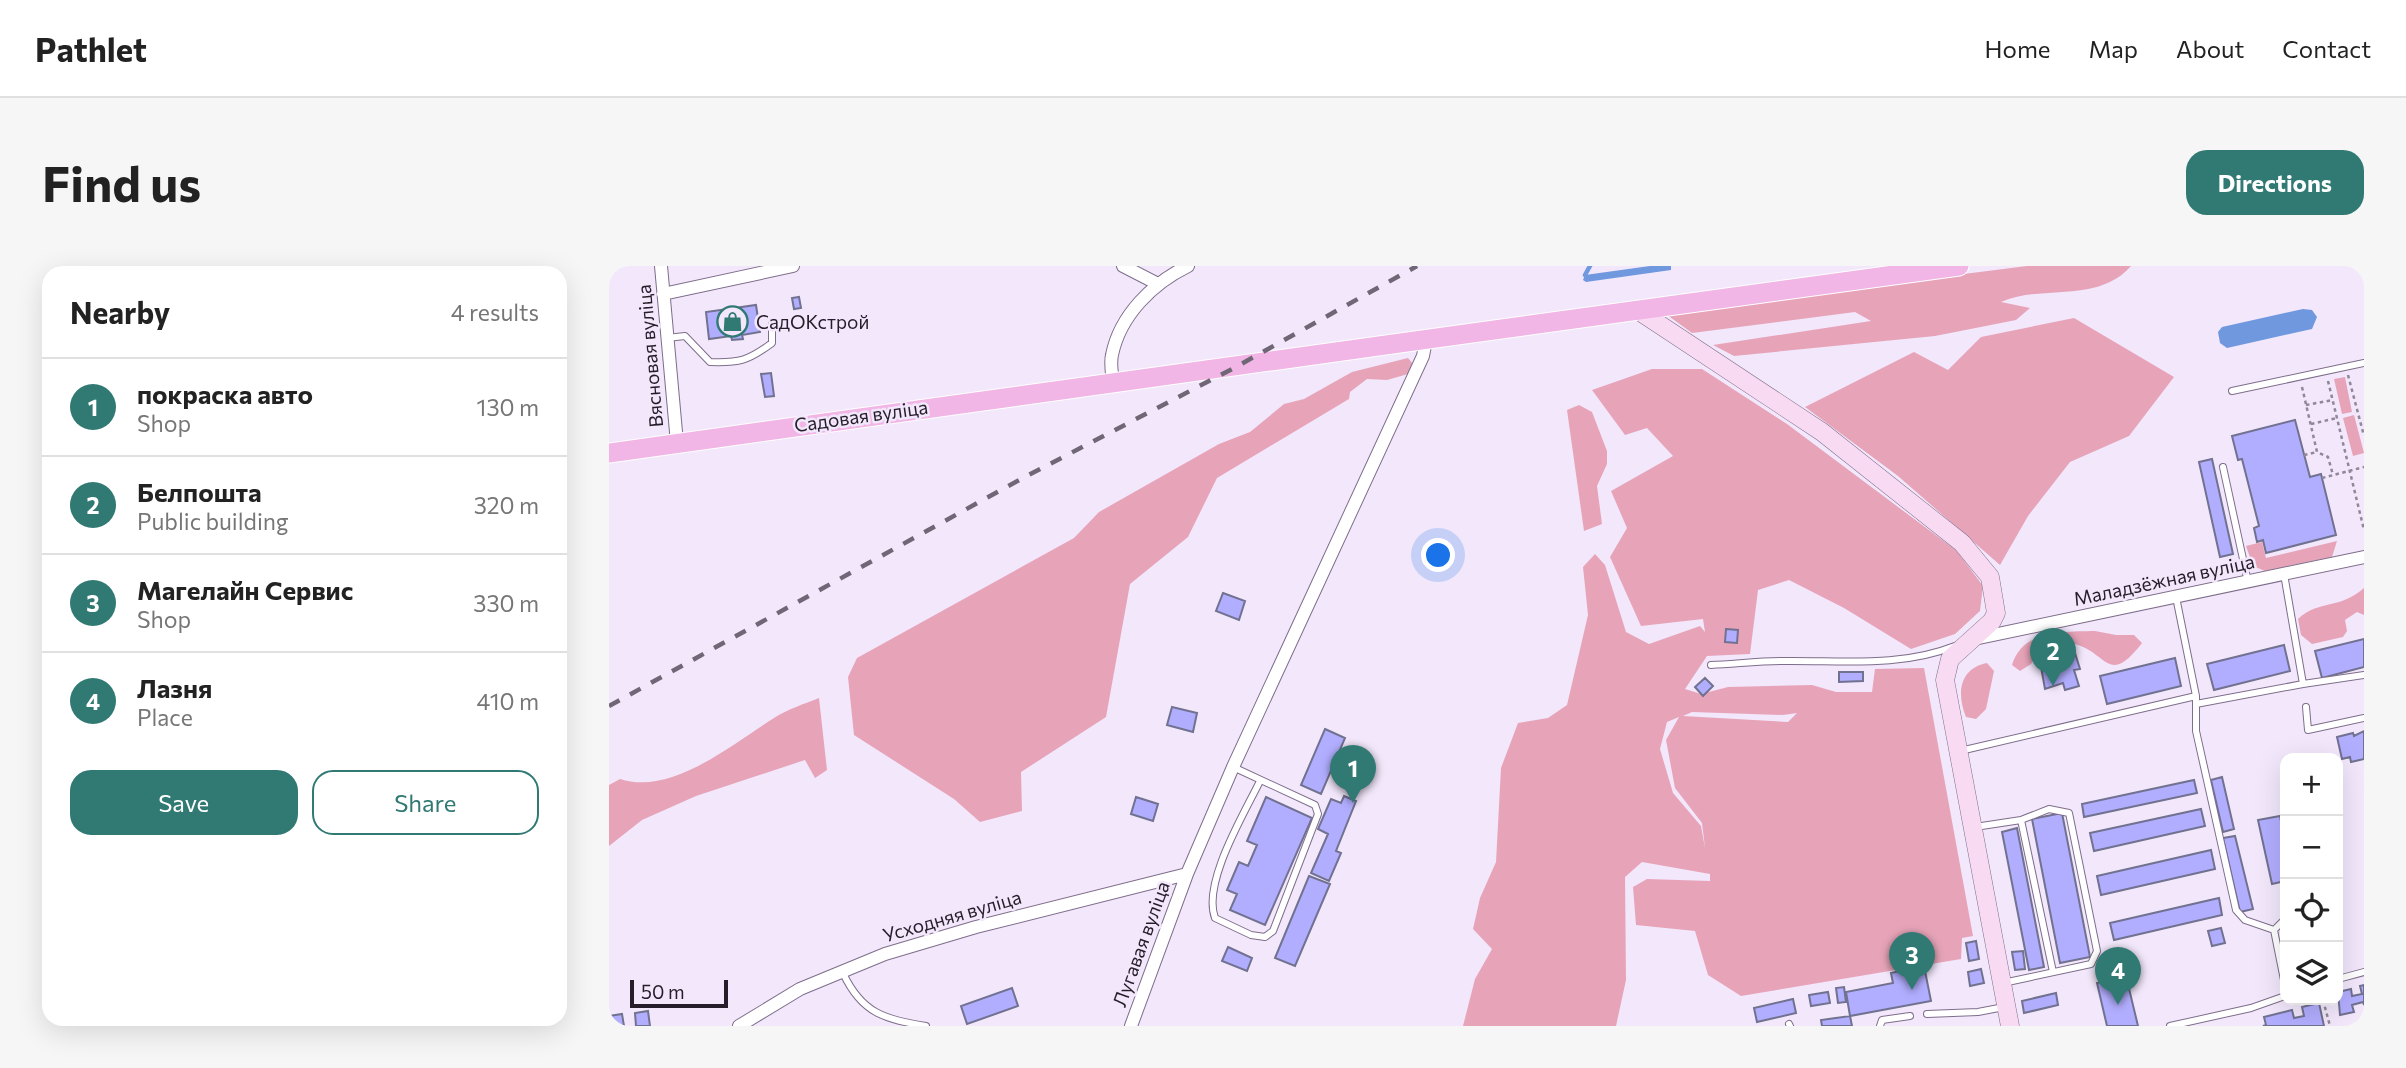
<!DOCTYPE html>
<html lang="en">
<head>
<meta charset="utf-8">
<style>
  body { margin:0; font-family:Commissioner,sans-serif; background:#f6f6f6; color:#222 }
  .controls { position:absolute; right:21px; bottom:21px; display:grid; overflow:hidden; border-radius:14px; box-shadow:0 7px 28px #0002 }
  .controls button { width:63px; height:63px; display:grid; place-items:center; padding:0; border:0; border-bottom:2px solid #e0e0e0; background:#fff; color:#222; font:35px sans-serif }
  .scale { position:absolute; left:21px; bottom:18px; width:98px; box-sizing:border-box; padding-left:7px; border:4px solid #251e2a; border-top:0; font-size:19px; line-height:24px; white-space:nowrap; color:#251e2a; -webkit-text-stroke:5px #f2e7fb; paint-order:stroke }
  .you { position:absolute; left:830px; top:290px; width:24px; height:24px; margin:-18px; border:5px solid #fff; border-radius:50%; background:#1a73e8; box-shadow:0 0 0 10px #1a73e833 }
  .badge { display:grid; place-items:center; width:46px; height:46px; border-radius:50%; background:#317973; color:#fff; font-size:23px; font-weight:700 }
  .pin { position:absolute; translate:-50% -58px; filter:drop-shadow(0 2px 4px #0008) }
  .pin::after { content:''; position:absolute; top:37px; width:24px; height:21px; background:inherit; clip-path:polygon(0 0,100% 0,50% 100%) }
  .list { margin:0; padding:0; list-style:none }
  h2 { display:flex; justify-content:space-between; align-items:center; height:91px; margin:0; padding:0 28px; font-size:30px }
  h2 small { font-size:23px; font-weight:400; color:#767676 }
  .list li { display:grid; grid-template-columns:46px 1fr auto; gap:21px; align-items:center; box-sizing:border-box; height:98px; padding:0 28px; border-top:2px solid #e0e0e0 }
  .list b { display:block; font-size:26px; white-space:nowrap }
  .list p { margin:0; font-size:23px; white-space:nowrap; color:#767676 }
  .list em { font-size:23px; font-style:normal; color:#767676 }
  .actions { display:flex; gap:14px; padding:21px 28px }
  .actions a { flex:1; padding:16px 0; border:2px solid #317973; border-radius:21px; text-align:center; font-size:24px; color:#317973 }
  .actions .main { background:#317973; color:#fff }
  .icon { flex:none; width:38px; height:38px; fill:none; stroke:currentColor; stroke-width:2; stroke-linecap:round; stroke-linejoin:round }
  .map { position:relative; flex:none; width:1755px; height:760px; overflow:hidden; border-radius:21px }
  header { display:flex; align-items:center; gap:42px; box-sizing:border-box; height:98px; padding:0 35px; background:#fff; border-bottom:2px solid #e0e0e0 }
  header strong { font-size:33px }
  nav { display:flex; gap:38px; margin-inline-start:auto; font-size:24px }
  .intro { display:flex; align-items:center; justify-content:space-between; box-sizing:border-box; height:168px; padding:0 42px }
  h1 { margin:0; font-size:49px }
  .button { padding:18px 32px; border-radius:21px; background:#317973; color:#fff; font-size:24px; font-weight:700 }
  main { display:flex; gap:42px; padding:0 42px }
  aside { flex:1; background:#fff; border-radius:21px; box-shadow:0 7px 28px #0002 }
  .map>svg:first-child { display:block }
  .green { fill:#e7a4b9; fill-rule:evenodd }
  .water { fill:#7098df }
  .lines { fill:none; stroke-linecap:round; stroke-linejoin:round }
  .stream { stroke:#7098df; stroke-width:4.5 }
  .building { fill:#b2aeff; stroke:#717190; stroke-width:2 }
  .lane-casing { stroke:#7e6e8b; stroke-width:8 }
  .street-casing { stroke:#7e6e8b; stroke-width:14 }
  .secondary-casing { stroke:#7e6e8b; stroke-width:19 }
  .primary-casing { stroke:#fff; stroke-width:21 }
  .path { stroke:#908797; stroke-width:2.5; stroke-dasharray:3.5 3.5; stroke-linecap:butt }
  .lane { stroke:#fff; stroke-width:6 }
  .street { stroke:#fff; stroke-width:12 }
  .secondary { stroke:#f8dbf2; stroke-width:18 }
  .primary { stroke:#f1b6e6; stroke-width:19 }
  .rail { stroke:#6f6776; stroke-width:4.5; stroke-dasharray:12 12; stroke-linecap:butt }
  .labels { text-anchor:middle; stroke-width:5; stroke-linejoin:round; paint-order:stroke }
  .poi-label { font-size:19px; fill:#251e2a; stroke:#f2e7fb; text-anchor:start }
  .street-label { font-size:19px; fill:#251e2a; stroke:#f2e7fb }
</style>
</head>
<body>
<header>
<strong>Pathlet</strong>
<nav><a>Home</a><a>Map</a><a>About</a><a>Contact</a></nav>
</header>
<div class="intro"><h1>Find us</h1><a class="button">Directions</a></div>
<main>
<aside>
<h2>Nearby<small>4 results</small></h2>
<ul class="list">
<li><span class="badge">1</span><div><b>покраска авто</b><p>Shop</p></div><em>130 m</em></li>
<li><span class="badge">2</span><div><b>Белпошта</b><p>Public building</p></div><em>320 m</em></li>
<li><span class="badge">3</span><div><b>Магелайн Сервис</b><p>Shop</p></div><em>330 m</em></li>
<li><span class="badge">4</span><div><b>Лазня</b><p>Place</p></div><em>410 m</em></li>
</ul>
<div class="actions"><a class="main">Save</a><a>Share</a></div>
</aside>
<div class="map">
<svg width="1755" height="760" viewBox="0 0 1755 760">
  <rect width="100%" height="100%" fill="#f2e7fb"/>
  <path class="green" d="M 1418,0 L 1522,0 C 1489,38 1433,18 1392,36 L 1421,42 L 1407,54 L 1326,70 L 1125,90 L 1104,79 L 1262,55 L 1246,46 L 1083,67 L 1054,46 Z
    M 1465,52 L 1565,111 L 1520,170 L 1461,196 L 1419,250 L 1391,299 L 1289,210 L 1196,141 L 1305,86 L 1339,104 L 1372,71 Z
    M 799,92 L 804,98 L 799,108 L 778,114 L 758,113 L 741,126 L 740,133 L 608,212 L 579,271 L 521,318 L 497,451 L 412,506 L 413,545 L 371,556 L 345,533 L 245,469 L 239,411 L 248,392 L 465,272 L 490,246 L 610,178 L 641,166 L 675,138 L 695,133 L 743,106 Z
    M 1043,103 L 1093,103 L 1178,158 L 1348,285 L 1374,320 L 1371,345 L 1346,368 L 1302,383 L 1235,342 L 1180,314 L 1149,324 L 1141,388 L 1098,390 L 1076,423 L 1092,428 L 1119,421 L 1203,419 L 1227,426 L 1263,426 L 1266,403 L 1315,402 L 1364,670 L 1353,672 L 1352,693 L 1132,730 L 1099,709 L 1086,665 L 1027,659 L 1024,621 L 1038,613 L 1101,615 L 1101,608 L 1033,596 L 1016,611 L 1017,714 L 1007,760 L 854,760 L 866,713 L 883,683 L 864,663 L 871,632 L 887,596 L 892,502 L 909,457 L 939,452 L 958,439 L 979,349 L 974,301 L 986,288 L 996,299 L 1017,366 L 1040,378 L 1091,360 L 1096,366 L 1094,353 L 1032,360 L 1001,291 L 1018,262 L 1002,225 L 1064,190 L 1038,162 L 1016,169 L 983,124 ZM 1083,446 L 1174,449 L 1188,447 L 1179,456 L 1074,450 ZM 1070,451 L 1057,474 L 1066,522 L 1093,557 L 1096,582 L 1092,560 L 1064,527 L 1051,483 L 1058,456 Z
    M 1736,111 L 1743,146 L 1733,148 L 1725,113 Z
    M 970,139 L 983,146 L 998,185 L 998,198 L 988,220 L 993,258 L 975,265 L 958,144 Z
    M 1745,149 L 1755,187 L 1744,190 L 1734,152 Z
    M 1728,275 L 1723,291 L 1656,305 L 1644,300 L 1637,280 L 1653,276 L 1657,292 Z
    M 1755,322 L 1755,349 L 1748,346 L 1736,354 L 1738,365 L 1734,371 L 1703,378 L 1692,369 L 1689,353 C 1711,333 1730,344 1755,322 Z
    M 1486,365 L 1507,369 L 1525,369 L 1533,377 C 1500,420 1498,388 1469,379 C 1456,374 1443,379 1431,383 L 1422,398 L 1411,405 L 1403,399 C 1414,363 1454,366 1486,365 Z
    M 1378,397 L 1385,405 L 1377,443 L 1367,453 L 1357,451 C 1347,427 1351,402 1378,397 Z
    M 210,432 L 218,504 L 206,512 L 196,494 L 87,530 L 33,554 L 0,580 L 0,519 L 11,513 C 63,530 123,478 165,452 C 179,443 195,438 210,432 Z"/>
  <path class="water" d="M 1041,0 L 1062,0 L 1062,4 L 977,16 L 974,14 L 976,9 Z
    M 1694,43 L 1703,44 L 1708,51 L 1703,63 L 1618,82 L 1611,77 L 1609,66 L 1613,61 Z"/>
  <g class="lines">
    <path class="stream" d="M 976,9 L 981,0"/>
  </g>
  <path class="building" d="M 190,31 L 192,42 L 185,43 L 183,32 Z
    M 147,39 L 151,66 L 133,69 L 134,73 L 123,74 L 122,70 L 100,73 L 97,46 Z
    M 162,107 L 165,130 L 156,131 L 152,108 Z
    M 1686,154 L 1701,211 L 1712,208 L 1727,269 L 1657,287 L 1654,274 L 1648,276 L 1645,262 L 1650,260 L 1633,193 L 1629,194 L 1623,170 Z
    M 1603,193 L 1624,288 L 1611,291 L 1590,196 Z
    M 614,327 L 636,335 L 630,354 L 607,345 Z
    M 1117,363 L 1129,364 L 1128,377 L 1116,376 Z
    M 1755,373 L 1755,401 L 1713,412 L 1706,385 Z
    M 1675,379 L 1681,405 L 1605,424 L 1598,398 Z
    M 1450,384 L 1452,391 L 1466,387 L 1471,403 L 1465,404 L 1470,420 L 1456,424 L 1454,417 L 1436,423 L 1430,390 Z
    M 1566,392 L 1572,420 L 1498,438 L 1491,410 Z
    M 1230,406 L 1254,406 L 1254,415 L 1230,416 Z
    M 1096,412 L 1104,420 L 1094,430 L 1086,421 Z
    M 563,441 L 588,447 L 584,466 L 558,459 Z
    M 716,463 L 736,472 L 712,528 L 692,519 Z
    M 1755,465 L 1755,493 L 1742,496 L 1741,491 L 1733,493 L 1728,471 L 1744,467 L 1745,470 Z
    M 1613,511 L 1625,563 L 1614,566 L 1602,514 Z
    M 1585,514 L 1588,527 L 1475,551 L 1473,538 Z
    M 735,530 L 747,535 L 727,585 L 732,587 L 720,615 L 702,607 L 719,568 L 709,563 L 722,533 L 732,537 Z
    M 527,531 L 549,538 L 544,555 L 522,548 Z
    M 657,531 L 703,552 L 656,659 L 621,644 L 628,628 L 618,624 L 630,596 L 639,600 L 648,579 L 638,575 Z
    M 1592,543 L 1596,560 L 1485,585 L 1481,567 Z
    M 1453,547 L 1481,691 L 1451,697 L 1423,553 Z
    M 1671,550 L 1676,577 L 1676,615 L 1663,618 L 1649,554 Z
    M 1408,562 L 1435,701 L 1420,704 L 1393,566 Z
    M 1626,570 L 1644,643 L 1631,646 L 1614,572 Z
    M 1602,584 L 1606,603 L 1492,629 L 1488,610 Z
    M 700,610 L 721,618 L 686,700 L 666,692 Z
    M 1610,632 L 1613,649 L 1505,674 L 1501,657 Z
    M 1612,662 L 1616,677 L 1603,680 L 1599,665 Z
    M 1367,675 L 1370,693 L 1360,695 L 1357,677 Z
    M 619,681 L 643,692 L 638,705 L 613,695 Z
    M 1414,685 L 1416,703 L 1406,704 L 1403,686 Z
    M 1315,700 L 1322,735 L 1241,750 L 1237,726 L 1284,717 L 1282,707 Z
    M 1372,703 L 1375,717 L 1361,720 L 1359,706 Z
    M 1517,710 L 1529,760 L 1498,760 L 1488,717 Z
    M 1755,719 L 1755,739 L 1754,736 L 1743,739 L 1745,746 L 1731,749 L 1729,726 L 1742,723 L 1743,730 L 1753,728 L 1751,720 Z
    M 1235,721 L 1237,736 L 1229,737 L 1227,722 Z
    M 403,722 L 409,740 L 358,758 L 352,740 Z
    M 1219,726 L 1221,737 L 1202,740 L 1200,729 Z
    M 1447,727 L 1449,739 L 1415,747 L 1413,735 Z
    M 1184,733 L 1187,747 L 1148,756 L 1145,742 Z
    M 1710,737 L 1715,760 L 1654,760 L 1657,759 L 1655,751 L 1683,744 L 1685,752 L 1695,750 L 1693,741 Z
    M 39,745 L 41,760 L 27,760 L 26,747 Z
    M 13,748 L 15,760 L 0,760 L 0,750 Z
    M 1241,750 L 1243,760 L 1213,760 L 1212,754 Z"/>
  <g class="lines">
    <defs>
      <path id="lane" d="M 58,72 L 76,70 L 101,96 C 130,97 139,95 163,77 L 163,56
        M 1623,125 L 1755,97
        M 1614,201 L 1639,316
        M 1675,308 L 1694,418 L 1755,409
        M 1567,331 L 1587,430 L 1587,465 L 1627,644 L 1636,654 L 1665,664 L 1676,719
        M 1102,399 C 1126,398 1150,395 1173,395 C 1232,394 1290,402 1346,380
        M 1587,438 L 1694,418
        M 1697,441 L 1699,464 L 1755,452
        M 1351,485 L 1587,430
        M 624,501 L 706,539 L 709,548 L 664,665 L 656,671 L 642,669 L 606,652 C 593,617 635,548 651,515
        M 1412,554 L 1444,706
        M 1366,561 L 1412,554 L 1440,543 L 1460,547 L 1488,685 L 1482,698 L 1394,717
        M 1665,664 L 1676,653
        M 234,707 C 253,748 276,753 317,760
        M 1729,713 L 1755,706
        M 1318,748 L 1369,746 L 1395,741
        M 1180,758 L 1181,760
        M 1271,760 L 1273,754 L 1301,750
        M 1561,760 L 1642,742 L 1676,730"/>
      <path id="street" d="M 52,0 L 68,177
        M 514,0 L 549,18
        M 54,28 L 184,0
        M 504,116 C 503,108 501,97 503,89 C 511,49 544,17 579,0
        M 1365,373 L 1755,291
        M 130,760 L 191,723 L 276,688 L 367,661 L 578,608
        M 522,760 L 578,608 L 624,501 L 814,90 L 817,74"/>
      <path id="secondary" d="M 1030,45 L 1213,166 L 1353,277 L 1381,311 L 1387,347 L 1383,355 L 1341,393 L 1336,414 L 1401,760"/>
      <path id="primary" d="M 0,187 C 450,122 900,63 1350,0"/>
    </defs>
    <use href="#lane" class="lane-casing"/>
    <use href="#street" class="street-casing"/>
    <use href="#secondary" class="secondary-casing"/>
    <use href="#primary" class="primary-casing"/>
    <path class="path" d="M 1753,0 L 1755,9
      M 1739,109 L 1755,170
      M 1719,115 L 1755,264
      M 1693,121 L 1708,186 L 1719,191 L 1724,209
      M 1697,139 L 1724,134
      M 1702,158 L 1728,152
      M 1695,189 L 1708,186
      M 1713,212 L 1755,201
      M 1714,734 L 1721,760"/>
    <use href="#lane" class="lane"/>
    <use href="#street" class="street"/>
    <use href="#secondary" class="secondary"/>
    <use href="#primary" class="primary"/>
    <path class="rail" d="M 0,440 L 412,213 L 625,102 L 808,0"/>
  </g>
  <defs>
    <symbol id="shop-ring" viewBox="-11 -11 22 22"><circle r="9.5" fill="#f2e7fb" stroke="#317973" stroke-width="1.5"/><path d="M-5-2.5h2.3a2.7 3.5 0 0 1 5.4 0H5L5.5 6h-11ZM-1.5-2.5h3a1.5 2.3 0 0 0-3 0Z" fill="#317973"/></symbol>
  </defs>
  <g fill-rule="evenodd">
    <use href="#shop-ring" x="106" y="38" width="35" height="35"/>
  </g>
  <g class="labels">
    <g class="poi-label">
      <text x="147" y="63">СадОКстрой</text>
    </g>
    <g class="street-label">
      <text transform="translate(41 90) rotate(-95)" y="7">Вясновая вуліца</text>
      <text transform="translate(252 150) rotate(-8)" y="7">Садовая вуліца</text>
      <text transform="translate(1555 314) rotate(-12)" y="7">Маладзёжная вуліца</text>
      <text transform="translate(343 650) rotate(-16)" y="7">Усходняя вуліца</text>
      <text transform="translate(532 678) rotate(-70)" y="7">Лугавая вуліца</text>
    </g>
  </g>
</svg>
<div class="controls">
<button>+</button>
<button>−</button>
<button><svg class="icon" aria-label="locate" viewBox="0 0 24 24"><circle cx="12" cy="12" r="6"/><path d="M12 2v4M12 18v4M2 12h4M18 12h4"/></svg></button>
<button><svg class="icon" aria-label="layers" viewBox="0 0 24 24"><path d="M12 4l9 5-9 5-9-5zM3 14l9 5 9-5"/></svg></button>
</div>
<div class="scale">50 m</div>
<div class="you"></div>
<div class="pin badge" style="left:744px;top:537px">1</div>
<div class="pin badge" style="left:1444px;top:420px">2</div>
<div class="pin badge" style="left:1303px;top:724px">3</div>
<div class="pin badge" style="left:1509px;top:739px">4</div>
</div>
</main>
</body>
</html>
